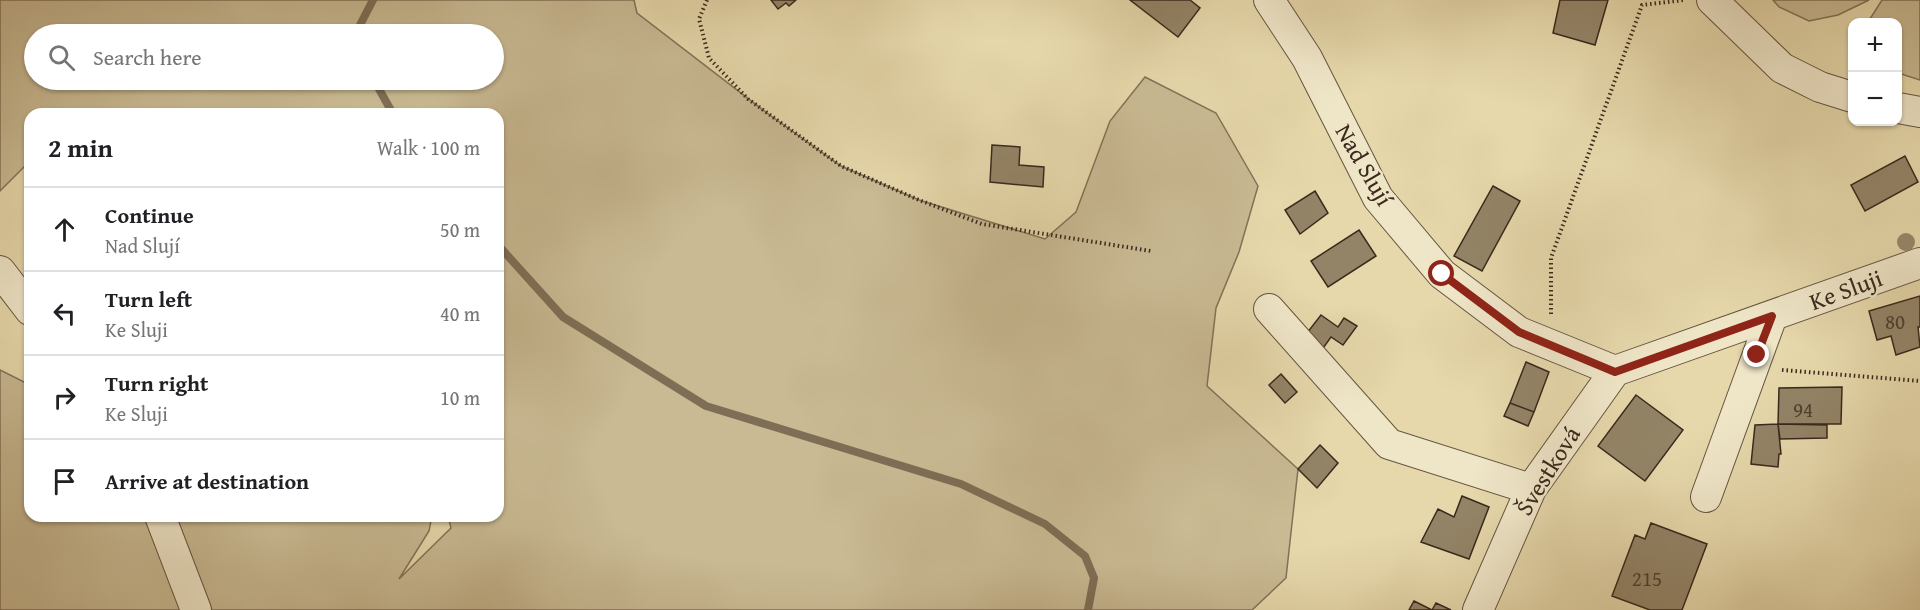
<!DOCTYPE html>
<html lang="en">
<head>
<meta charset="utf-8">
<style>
  body { margin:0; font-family:"Gentium Book Plus",serif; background:#f2f2f2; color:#202124 }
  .controls { position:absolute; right:18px; top:18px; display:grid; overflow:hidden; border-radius:12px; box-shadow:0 2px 4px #0004 }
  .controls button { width:54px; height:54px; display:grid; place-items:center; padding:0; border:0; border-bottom:2px solid #e0e0e0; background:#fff; color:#202124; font:30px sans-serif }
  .stop { position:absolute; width:18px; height:18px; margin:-14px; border:4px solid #8f2418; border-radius:50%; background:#fff }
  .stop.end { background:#8f2418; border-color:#fff; box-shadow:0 2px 6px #0008 }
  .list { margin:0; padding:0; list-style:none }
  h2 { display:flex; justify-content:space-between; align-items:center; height:78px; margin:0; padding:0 24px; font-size:26px }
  h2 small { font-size:20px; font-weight:400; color:#757577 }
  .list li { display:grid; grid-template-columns:39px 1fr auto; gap:18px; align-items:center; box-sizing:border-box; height:84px; padding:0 24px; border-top:2px solid #e0e0e0 }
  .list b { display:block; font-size:22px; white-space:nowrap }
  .list p { margin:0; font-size:20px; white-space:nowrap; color:#757577 }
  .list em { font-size:20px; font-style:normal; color:#757577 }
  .icon { flex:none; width:33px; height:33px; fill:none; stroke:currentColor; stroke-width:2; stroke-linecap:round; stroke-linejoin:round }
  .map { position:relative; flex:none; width:1920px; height:610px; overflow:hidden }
  .search { position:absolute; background:#fff; box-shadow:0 2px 4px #0004; left:24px; top:24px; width:480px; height:66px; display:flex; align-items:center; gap:15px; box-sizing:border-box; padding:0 21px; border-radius:33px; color:#757577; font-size:22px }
  .panel { position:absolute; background:#fff; box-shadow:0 2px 4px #0004; left:24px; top:108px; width:480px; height:414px; border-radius:18px }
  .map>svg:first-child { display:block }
  .green { fill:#c9ba93; stroke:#827258; stroke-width:1.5; fill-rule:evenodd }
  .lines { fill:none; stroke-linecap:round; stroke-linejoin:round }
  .stream { stroke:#7e6e55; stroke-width:8 }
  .building { fill:#938467; stroke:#3a291d; stroke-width:1.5 }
  .minor-casing { stroke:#655540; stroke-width:32 }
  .path { stroke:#3a291d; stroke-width:4; stroke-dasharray:1.5 3; stroke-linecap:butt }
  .minor { stroke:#efe6c8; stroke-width:30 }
  .tree { fill:#97886a }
  .route { stroke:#8f2418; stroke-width:8 }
  .labels { text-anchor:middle; stroke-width:5; stroke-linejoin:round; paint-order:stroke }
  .number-label { font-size:21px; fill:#504030 }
  .street-label { font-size:24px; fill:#3a291d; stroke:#efe6c8 }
</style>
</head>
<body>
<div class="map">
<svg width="1920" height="610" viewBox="0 0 1920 610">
  <rect width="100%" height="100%" fill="#e6d8ab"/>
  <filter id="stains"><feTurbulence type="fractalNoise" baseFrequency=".00333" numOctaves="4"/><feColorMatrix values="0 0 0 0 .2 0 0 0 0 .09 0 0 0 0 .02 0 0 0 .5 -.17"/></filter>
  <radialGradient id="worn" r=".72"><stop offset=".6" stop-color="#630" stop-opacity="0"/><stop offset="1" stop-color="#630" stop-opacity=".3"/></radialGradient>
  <path class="green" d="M 0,0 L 634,0 L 637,13 L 767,113 L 841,166 L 919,200 L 1045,239 L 1076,212 L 1110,121 L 1145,77 L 1216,113 L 1258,186 L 1239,252 L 1216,308 L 1207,386 L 1298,469 L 1286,578 L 1252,610 L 209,610 L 167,516 L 432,516 L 429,531 L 399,579 L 451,528 L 448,516 L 498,516 L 498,114 L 30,114 L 30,161 L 0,191 ZM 34,34 L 494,34 L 494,80 L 34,80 Z
    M 1773,0 L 1869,0 L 1838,15 L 1809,21 L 1779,7 Z
    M 1882,0 L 1920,0 L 1920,80 L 1898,73 L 1898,22 L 1868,22 Z
    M 0,370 L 30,385 L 30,516 L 147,516 L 189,610 L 0,610 Z"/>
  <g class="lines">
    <path class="stream" d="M 360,34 L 360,25 L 373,0
      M 374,80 L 393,114
      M 498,245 L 563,317 L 706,406 L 961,484 L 1045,524 L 1085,556 L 1094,578 L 1088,610"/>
  </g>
  <path class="building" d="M 771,0 L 796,0 L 789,6 L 786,3 L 778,9 Z
    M 1130,0 L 1190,0 L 1200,8 L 1178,37 Z
    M 1560,0 L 1608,0 L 1595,45 L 1553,33 Z
    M 992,145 L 1020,147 L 1019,165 L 1044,167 L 1043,187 L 990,182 Z
    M 1905,156 L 1918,182 L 1865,211 L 1851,185 Z
    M 1493,186 L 1520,201 L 1482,271 L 1454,256 Z
    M 1315,191 L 1328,213 L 1300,234 L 1285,210 Z
    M 1359,230 L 1376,256 L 1328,287 L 1311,261 Z
    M 1920,296 L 1920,327 L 1918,327 L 1920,347 L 1896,355 L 1891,336 L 1877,340 L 1869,311 Z
    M 1321,315 L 1338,327 L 1344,318 L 1357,326 L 1343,345 L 1331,337 L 1321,351 L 1307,333 Z
    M 1526,362 L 1549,372 L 1534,412 L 1510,403 Z
    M 1281,374 L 1297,392 L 1285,403 L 1269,385 Z
    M 1842,387 L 1841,424 L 1778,424 L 1779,388 Z
    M 1636,395 L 1683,430 L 1645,481 L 1598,446 Z
    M 1510,403 L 1534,412 L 1528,426 L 1504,416 Z
    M 1778,424 L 1827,425 L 1827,438 L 1780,439 Z
    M 1778,424 L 1781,454 L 1779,454 L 1778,467 L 1751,464 L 1755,425 Z
    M 1320,445 L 1338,463 L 1317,488 L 1298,469 Z
    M 1462,496 L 1489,507 L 1469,559 L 1421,542 L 1438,509 L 1454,517 Z
    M 1651,523 L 1707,544 L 1682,610 L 1650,610 L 1612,596 L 1635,535 L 1645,539 Z
    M 1414,601 L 1432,610 L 1436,603 L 1451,610 L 1409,610 Z"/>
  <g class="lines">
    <defs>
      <path id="minor" d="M 1269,0 L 1307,58 L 1378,198 L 1442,274 L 1519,332 L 1615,371
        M 1712,0 L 1782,68 L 1820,87 L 1852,97
        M 1898,108 L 1920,112
        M 0,271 L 30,310
        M 1269,309 L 1389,444 L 1531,489
        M 1615,371 L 1920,263
        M 1706,497 L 1772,316
        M 160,516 L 196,610
        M 1478,610 L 1531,489 L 1615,371"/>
    </defs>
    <use href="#minor" class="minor-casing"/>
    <path class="path" d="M 707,0 L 699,19 L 709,58 L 748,99 L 841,166 L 919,200 L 982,224 L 1151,251
      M 1551,314 L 1551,258 L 1642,5 L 1684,0
      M 1782,370 L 1920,381"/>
    <use href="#minor" class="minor"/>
  </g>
  <circle class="tree" cx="1906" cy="242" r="9"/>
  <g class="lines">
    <path class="route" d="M 1442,274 L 1519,332 L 1615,372 L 1772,316 L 1757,355"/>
  </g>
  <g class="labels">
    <g class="number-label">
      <text x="1895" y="329">80</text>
      <text x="1803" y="417">94</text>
      <text x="1647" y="586">215</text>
    </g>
    <g class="street-label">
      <text transform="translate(1364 165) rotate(60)" y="8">Nad Slují</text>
      <text transform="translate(1846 290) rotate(-20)" y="8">Ke Sluji</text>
      <text transform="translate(1548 471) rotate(-58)" y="8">Švestková</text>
    </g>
  </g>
  <rect width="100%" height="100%" filter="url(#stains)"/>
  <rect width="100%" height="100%" fill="url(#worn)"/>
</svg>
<div class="controls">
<button>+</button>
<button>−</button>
</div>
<div class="stop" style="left:1442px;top:274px"></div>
<div class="stop end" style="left:1757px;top:355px"></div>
<div class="search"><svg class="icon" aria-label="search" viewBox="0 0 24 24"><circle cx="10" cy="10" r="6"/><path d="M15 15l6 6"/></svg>Search here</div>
<section class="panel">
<h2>2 min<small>Walk · 100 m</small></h2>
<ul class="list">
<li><svg class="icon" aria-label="ahead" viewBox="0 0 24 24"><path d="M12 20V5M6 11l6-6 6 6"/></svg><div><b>Continue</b><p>Nad Slují</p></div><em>50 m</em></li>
<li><svg class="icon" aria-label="left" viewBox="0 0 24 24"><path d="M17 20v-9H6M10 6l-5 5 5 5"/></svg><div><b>Turn left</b><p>Ke Sluji</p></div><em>40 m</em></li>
<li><svg class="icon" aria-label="right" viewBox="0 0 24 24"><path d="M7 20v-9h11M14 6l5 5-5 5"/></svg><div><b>Turn right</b><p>Ke Sluji</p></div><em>10 m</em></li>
<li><svg class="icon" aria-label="arrive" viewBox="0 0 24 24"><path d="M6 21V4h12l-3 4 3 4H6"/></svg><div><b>Arrive at destination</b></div></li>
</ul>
</section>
</div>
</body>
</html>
